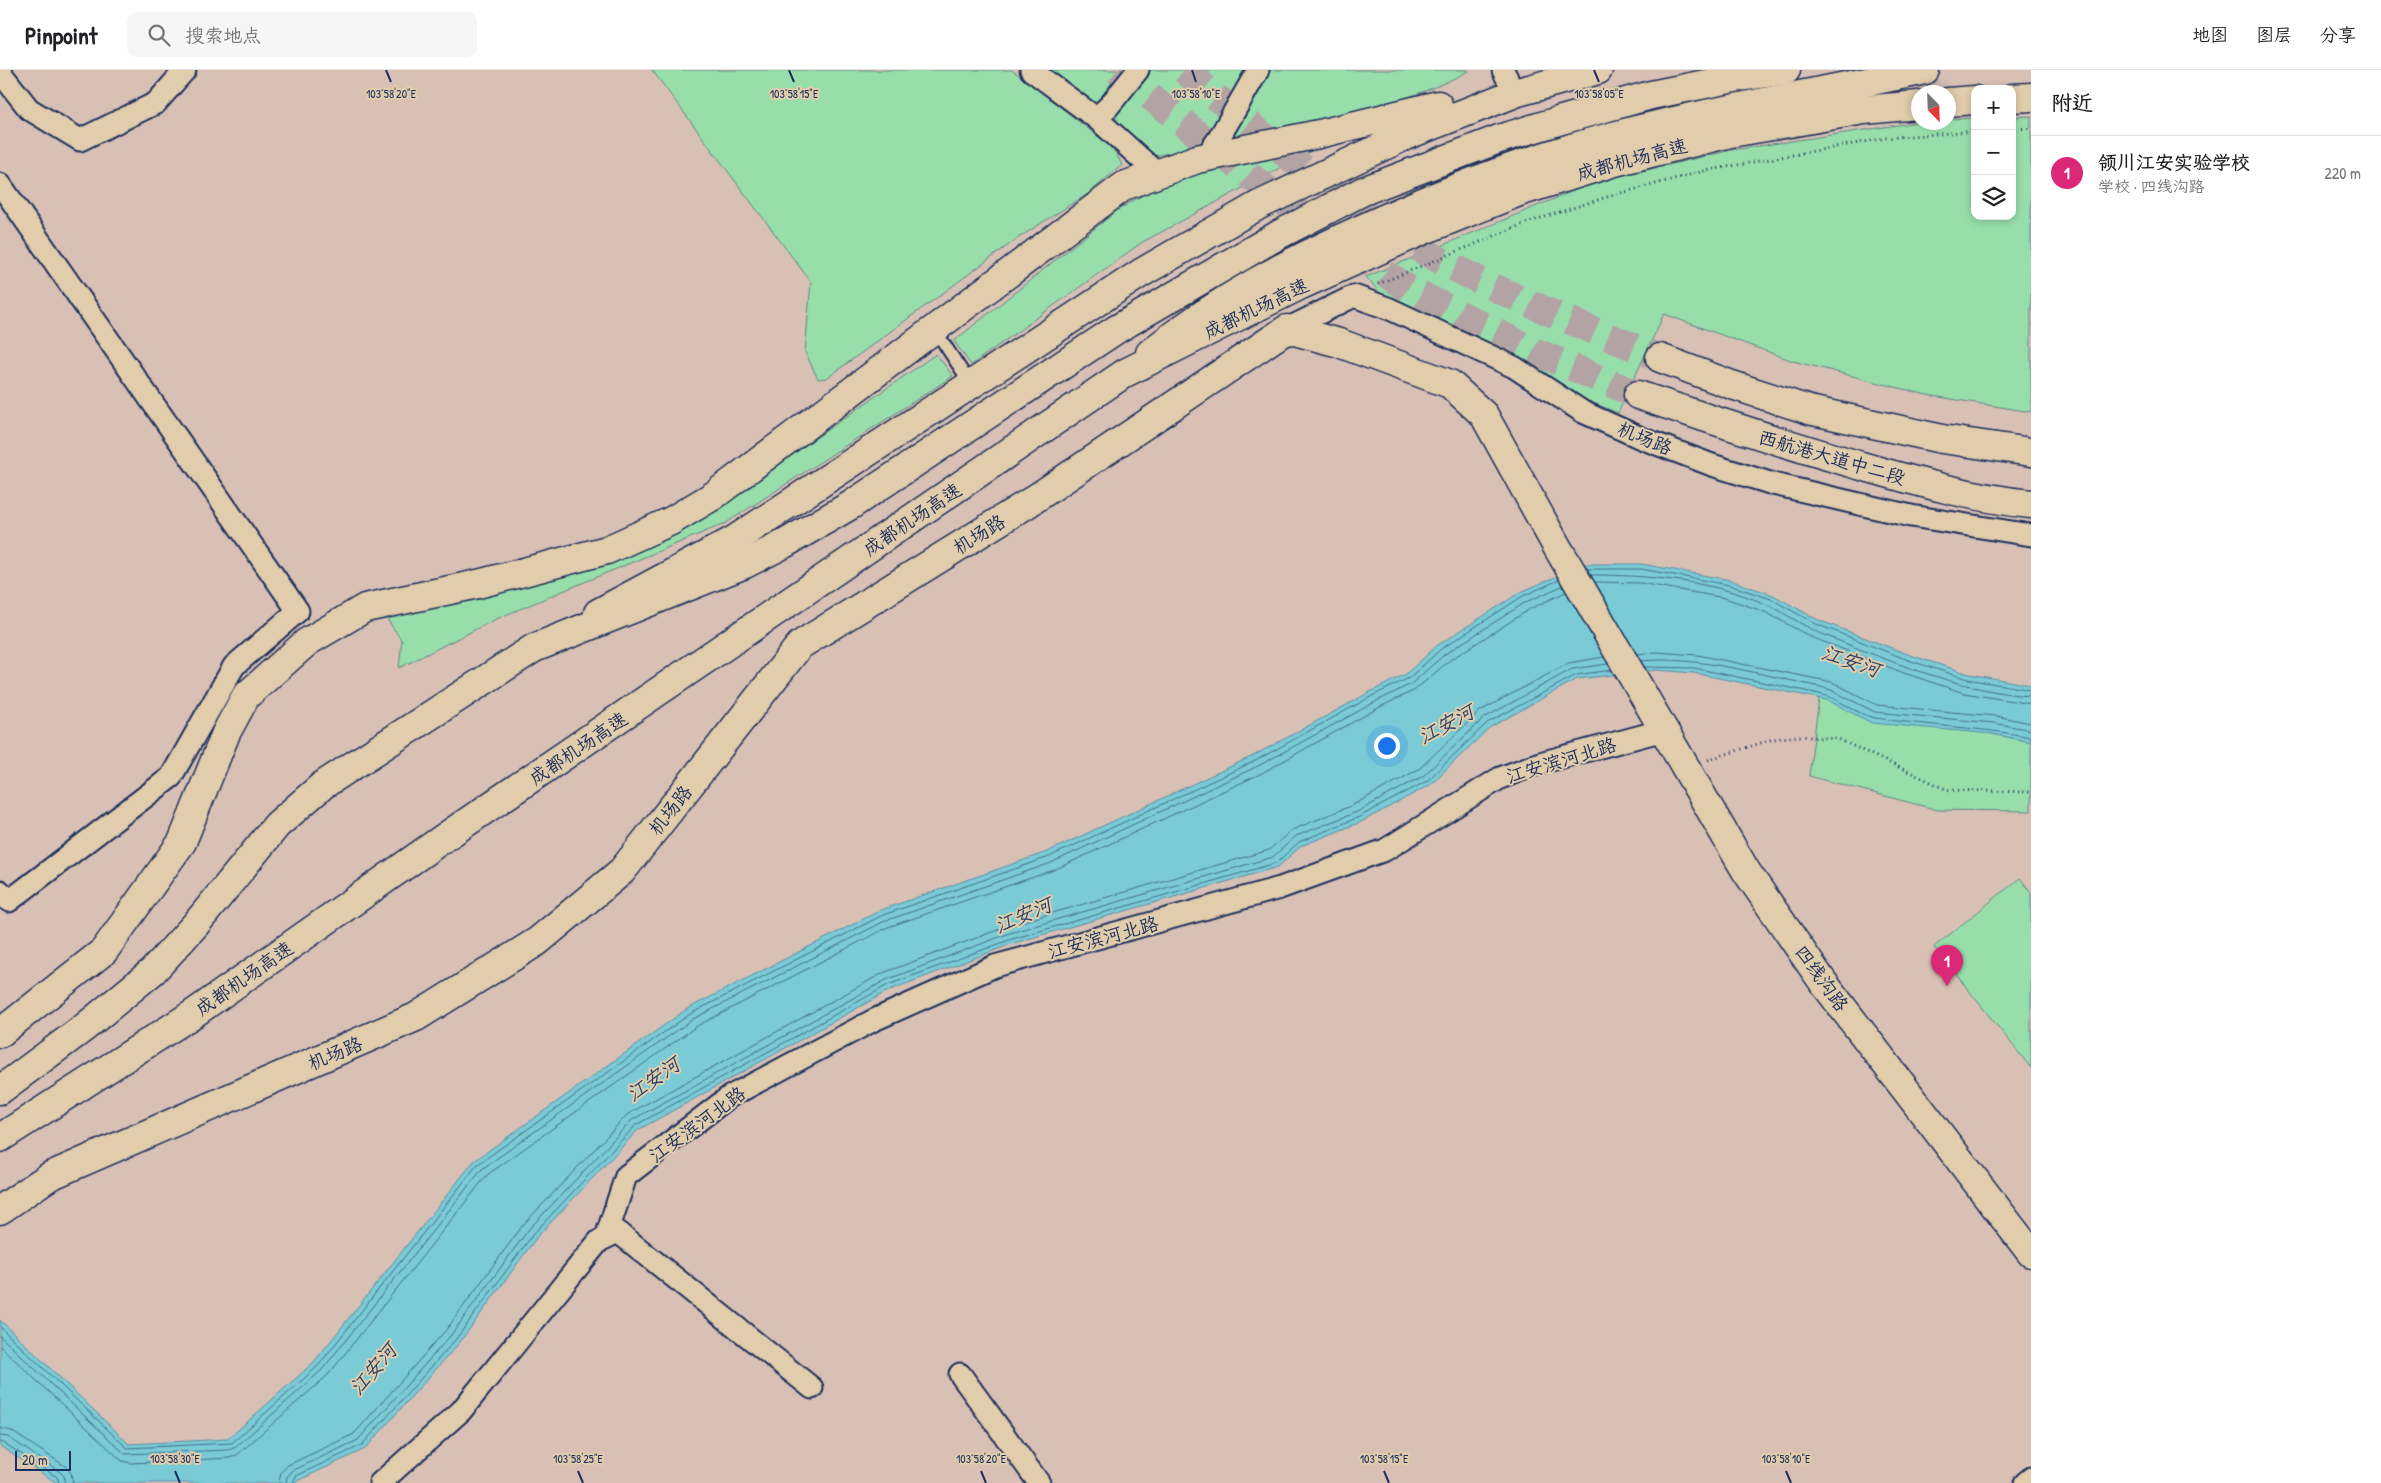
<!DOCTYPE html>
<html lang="zh">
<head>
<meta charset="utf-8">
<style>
  body { margin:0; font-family:"Patrick Hand","LXGW WenKai TC",sans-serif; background:#f6f6f6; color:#202124 }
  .controls { position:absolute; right:15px; top:15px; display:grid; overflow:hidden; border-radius:10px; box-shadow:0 2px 8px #0003 }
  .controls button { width:45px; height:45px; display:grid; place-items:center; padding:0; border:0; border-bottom:1px solid #e0e0e0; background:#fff; color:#202124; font:25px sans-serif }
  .compass { position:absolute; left:1911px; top:15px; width:45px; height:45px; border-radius:50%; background:#fff; box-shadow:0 2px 8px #0003; rotate:157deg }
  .scale { position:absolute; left:15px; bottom:12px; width:56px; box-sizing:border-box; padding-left:5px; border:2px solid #1b2f5e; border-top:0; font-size:14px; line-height:18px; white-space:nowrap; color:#1b2f5e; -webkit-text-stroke:4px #e1ccab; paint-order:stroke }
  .you { position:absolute; left:1386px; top:675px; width:18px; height:18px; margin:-12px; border:4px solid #fff; border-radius:50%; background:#1a73e8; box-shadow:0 0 0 8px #1a73e833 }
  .badge { display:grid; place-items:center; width:32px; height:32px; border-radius:50%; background:#db2777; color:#fff; font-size:16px; font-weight:700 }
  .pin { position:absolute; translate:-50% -41px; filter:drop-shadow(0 1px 2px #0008) }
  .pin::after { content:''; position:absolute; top:26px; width:18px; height:15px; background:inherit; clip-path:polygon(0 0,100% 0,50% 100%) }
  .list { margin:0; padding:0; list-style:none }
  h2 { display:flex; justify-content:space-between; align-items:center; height:65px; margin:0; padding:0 20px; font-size:21px }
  h2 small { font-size:16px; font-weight:400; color:#757577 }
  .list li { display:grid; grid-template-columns:32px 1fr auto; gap:15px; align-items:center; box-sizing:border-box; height:75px; padding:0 20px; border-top:1px solid #e0e0e0 }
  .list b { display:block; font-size:19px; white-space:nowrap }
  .list p { margin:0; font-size:16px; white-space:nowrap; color:#757577 }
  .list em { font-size:16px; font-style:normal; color:#757577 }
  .icon { flex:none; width:28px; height:28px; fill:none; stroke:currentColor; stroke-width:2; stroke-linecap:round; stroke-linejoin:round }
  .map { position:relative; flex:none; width:2031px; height:1413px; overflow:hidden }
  header { display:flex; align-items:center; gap:30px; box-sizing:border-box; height:70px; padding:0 25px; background:#fff; border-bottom:1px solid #e0e0e0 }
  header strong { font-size:24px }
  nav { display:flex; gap:28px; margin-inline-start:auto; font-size:18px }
  .search { width:350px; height:45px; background:#f6f6f6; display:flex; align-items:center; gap:12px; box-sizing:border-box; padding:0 18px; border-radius:10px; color:#757577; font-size:19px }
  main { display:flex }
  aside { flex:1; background:#fff }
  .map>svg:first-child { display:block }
  .green { fill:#98deab; stroke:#5a8684 }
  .water { fill:#7acbd5; stroke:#548da5 }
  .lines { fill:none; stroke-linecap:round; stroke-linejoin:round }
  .shore { stroke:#416d8e; stroke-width:1 }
  .primary-tunnel { stroke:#b3a3a4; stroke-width:28; stroke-dasharray:28 14; stroke-linecap:butt }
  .service-casing { stroke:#1b2f5e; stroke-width:15 }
  .minor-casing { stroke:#1b2f5e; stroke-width:25 }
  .tertiary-casing { stroke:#1b2f5e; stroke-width:31 }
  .secondary-casing { stroke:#1b2f5e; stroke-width:31 }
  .primary-casing { stroke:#1b2f5e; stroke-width:31 }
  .motorway-casing { stroke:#1b2f5e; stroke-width:31 }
  .path { stroke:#1b2f5e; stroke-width:3; stroke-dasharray:1 4; stroke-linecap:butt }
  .service { stroke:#e1ccab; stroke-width:11 }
  .minor { stroke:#e1ccab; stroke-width:21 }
  .tertiary { stroke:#e1ccab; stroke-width:28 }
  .secondary { stroke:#e1ccab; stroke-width:28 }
  .primary { stroke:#e1ccab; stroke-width:28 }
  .motorway { stroke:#e1ccab; stroke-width:28 }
  .ticks { fill:none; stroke:#1b2f5e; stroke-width:2 }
  .labels { text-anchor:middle; stroke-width:4; stroke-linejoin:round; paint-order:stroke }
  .street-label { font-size:19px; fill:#1b2f5e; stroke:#e1ccab }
  .water-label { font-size:20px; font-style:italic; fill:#243f6a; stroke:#e1ccab }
  .ticks-label { font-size:12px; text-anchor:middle; fill:#1b2f5e; stroke:#e1ccab; stroke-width:4; stroke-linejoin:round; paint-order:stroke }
</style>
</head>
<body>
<header>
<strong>Pinpoint</strong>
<div class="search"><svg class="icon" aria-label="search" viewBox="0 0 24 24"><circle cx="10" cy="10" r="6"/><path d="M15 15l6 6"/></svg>搜索地点</div>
<nav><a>地图</a><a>图层</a><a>分享</a></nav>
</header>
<main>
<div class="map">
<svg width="2031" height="1413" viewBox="0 0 2031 1413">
  <rect width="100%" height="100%" fill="#d9c0b5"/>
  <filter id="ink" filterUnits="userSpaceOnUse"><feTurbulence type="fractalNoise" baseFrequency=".02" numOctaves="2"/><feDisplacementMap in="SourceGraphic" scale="10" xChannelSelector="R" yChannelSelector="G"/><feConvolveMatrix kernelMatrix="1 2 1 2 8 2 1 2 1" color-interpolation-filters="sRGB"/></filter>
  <g filter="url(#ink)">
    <path class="green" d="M 652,0 L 1012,0 L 1113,78 L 1122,95 L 1089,123 L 1018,168 L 827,308 L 818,309 L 805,282 L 811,212 Z
      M 1047,0 L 1132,0 L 1098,34 Z
      M 1145,0 L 1249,0 C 1242,13 1220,56 1211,64 C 1194,78 1173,83 1152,86 L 1119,55 L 1115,45 L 1127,24 Z
      M 1269,0 L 1468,0 L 1469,1 C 1397,39 1311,53 1232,68 L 1233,60 L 1262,4 Z
      M 2031,46 L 2031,342 L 1927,325 L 1793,291 L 1664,244 L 1618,343 L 1579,327 L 1525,290 L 1382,225 L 1366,207 L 1595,112 L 1732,80 L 1918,52 L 1948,52 L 1949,49 L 1975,48 L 1975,146 L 2012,146 L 2012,47 Z
      M 1315,76 L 1313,80 L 1141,173 L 971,295 L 954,271 L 1118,140 L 1151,120 L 1199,102 Z
      M 936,284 L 953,306 L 726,453 L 496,549 L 399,598 L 402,571 L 383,543 L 694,453 Z
      M 1819,628 L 2031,672 L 2031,741 L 1938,740 L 1809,706 Z
      M 2020,808 L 2031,822 L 2031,998 L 1934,877 Z"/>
    <path class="water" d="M 1585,494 L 1641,494 L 1730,510 L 1773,525 L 1818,550 L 1910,585 L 1969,604 L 2031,615 L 2031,672 L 1993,664 L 1872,653 L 1827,630 L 1694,603 L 1656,600 L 1577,609 L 1489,658 L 1430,715 L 1361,752 L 1301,776 L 1278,797 L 1014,873 L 890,920 L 638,1060 L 537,1167 L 460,1272 L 365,1379 L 293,1413 L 57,1413 L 0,1376 L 0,1250 L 129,1374 L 228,1369 L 314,1292 L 474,1091 L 687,939 L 881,840 L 1047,782 L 1253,686 L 1372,621 L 1406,604 L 1438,575 L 1521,522 Z"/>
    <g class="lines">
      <path class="shore" d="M 1587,499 L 1641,499 L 1729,515 L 1771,529 L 1816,554 L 1908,590 L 1967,609 L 2031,620
        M 1591,505 C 1648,505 1715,511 1768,535 C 1785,542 1799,554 1815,561 C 1875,586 1966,623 2031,626
        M 1595,512 L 1640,513 L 1725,528 L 1765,542 L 1811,567 L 1904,603 L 1964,623 L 2031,634
        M 1637,584 L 1656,582 L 1697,585 L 1832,612 L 1877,635 L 1995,646 L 2031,653
        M 1641,591 C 1696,585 1766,606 1821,617 L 1831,620 L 1875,642 L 1994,653 L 2031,660
        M 1644,597 L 1694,598 L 1820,624 C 1840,628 1856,645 1876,648 C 1927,656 1979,657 2031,667
        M 0,1257 L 127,1378 L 232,1373 L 318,1296 L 477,1095 L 690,944 L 883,845 L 1049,787 L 1255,691 L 1374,625 L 1409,608 L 1441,579 L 1523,526 L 1559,510
        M 0,1266 L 125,1384 L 228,1380 L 236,1377 L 322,1300 L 482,1099 L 693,949 L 885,851 L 1051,793 L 1258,696 L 1377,631 L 1411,614 L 1445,584 L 1526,532 L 1562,516
        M 0,1276 L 122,1391 L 131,1393 L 229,1388 L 237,1385 L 328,1305 L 487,1105 L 697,956 L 888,857 L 1054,800 L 1262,703 L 1380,637 L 1415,620 L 1450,590 L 1530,539 L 1566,522
        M 0,1358 L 11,1361 L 65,1396 L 71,1403 L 73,1413
        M 0,1366 L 8,1367 L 60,1402 L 64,1406 L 65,1413
        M 0,1372 L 4,1373 L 57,1407 L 59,1413
        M 279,1413 L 281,1402 L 288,1395 L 354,1364 L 446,1260 L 523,1155 L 628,1044 L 883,903 L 1008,856 L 1269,780 L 1292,760 L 1353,735 L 1419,699 L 1480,641 L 1569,593 L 1604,587
        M 286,1413 L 287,1407 L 292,1401 L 358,1370 L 451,1265 L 529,1159 L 632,1050 L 886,910 L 1010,863 L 1273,787 L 1296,766 L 1357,742 L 1423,706 L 1484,648 L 1572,599 L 1608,594
        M 293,1413 L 296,1406 L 362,1375 L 456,1269 L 534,1163 L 636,1055 L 888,915 L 1012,869 L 1276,793 L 1299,772 L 1359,747 L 1427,711 L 1487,653 L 1576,605 L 1612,600"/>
      <path class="primary-tunnel" d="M 1117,0 L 1264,117 L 1334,169 L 1409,219 L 1536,282 L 1638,325
        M 1184,0 C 1245,51 1306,103 1371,148 C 1459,209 1562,247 1660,288"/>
      <defs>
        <path id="service" d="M 935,260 L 964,304"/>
        <path id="minor" d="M 1031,0 L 1096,48 L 1158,104
          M 1503,0 L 1507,8
          M 0,2 L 29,39 L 80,70 L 156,33 L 185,0
          M 1096,48 L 1109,36 L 1138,0
          M 1205,88 L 1219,68 L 1258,0
          M 0,114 L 298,541 L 234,596 L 171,707 L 9,831 L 0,821
          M 1287,259 L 1354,226 L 1390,239 L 1514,297 L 1583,342 L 1641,368 L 1712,395 L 1773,414 L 1911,446 L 2031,465
          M 606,1167 L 626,1106 L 729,1027 L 874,950 L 995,896 L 1280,818 L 1385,780 L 1500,708 L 1540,693 L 1664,660
          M 960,1304 L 1039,1413
          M 380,1413 L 461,1341 L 599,1171 L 618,1162 L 812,1318
          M 2025,1413 L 2031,1408"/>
        <path id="tertiary" d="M 0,1140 L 50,1106 L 416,947 L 538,871 L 622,801 L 800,575 L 1030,432 L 1287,259 L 1339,273 L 1450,314 L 1484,345 L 1556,475 L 1746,801 L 1823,912 L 2031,1183"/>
        <path id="secondary" d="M 1150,283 C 1217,229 1292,190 1370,155 C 1449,119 1530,88 1613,66 C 1716,39 1821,22 1925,0
          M 598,543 L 734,470 L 1141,203 L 1259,135 L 1405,66 L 1518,22 L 1598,0
          M 0,963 L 104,881 L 182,772 L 226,663 L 246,626 L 307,572 L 365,538 L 478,514 L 607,480 L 671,451 L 713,426 L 1124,116 L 1197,89 L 1319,64 L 1438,35"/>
        <path id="primary" d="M 1660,288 L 1732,315 L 1809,340 L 1942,369 L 2031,382
          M 1638,325 C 1711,350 1783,373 1858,395 C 1914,411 1973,428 2031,434"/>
        <path id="motorway" d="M 2012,28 L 2031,27
          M 1948,32 L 1975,30
          M 0,1020 L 85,957 L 153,901 L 196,854 L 277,755 L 323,715 L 534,578 L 745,494 L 784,474 L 851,435 L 1117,259 L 1280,164 L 1363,121 L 1499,69 L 1558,51 L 1651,25 L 1740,7 L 1786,0
          M 0,1068 L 193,944 L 448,765 L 1125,303 L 1301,215 L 1424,160 L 1519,122 L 1615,92 L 1731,63 L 1864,40 L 1918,35"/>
      </defs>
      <use href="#service" class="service-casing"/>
      <use href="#minor" class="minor-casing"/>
      <use href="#tertiary" class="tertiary-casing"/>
      <use href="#secondary" class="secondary-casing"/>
      <use href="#primary" class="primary-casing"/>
      <use href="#motorway" class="motorway-casing"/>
      <path class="path" d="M 2012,59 L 2031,58
        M 1378,214 L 1526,153 L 1610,126 L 1704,101 L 1886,68 L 1975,61
        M 1708,690 L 1773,669 L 1798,666 L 1838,669 L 1948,720 L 2031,722"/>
      <use href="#service" class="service"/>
      <use href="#minor" class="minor"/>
      <use href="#tertiary" class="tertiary"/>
      <use href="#secondary" class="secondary"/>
      <use href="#primary" class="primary"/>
      <use href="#motorway" class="motorway"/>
    </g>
  </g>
  <path class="ticks" d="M 386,0 L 391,12M 789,0 L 794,12M 1192,0 L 1196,12M 1594,0 L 1599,12M 175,1401 L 180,1413M 578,1401 L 583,1413M 981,1401 L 986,1413M 1384,1401 L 1389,1413M 1786,1401 L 1791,1413"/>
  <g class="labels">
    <g class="street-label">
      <text transform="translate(1632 89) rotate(-15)" y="7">成都机场高速</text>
      <text transform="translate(1256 238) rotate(-26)" y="7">成都机场高速</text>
      <text transform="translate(1645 368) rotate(22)" y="7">机场路</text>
      <text transform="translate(1832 387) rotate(16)" y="7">西航港大道中二段</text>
      <text transform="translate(912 449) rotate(-34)" y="7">成都机场高速</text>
      <text transform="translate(979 464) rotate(-32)" y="7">机场路</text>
      <text transform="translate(578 678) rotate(-34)" y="7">成都机场高速</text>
      <text transform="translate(1561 690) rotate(-17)" y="7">江安滨河北路</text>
      <text transform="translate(670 740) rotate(-52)" y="7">机场路</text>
      <text transform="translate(1103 867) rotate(-15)" y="7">江安滨河北路</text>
      <text transform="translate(244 908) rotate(-35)" y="7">成都机场高速</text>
      <text transform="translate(1822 908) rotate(54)" y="7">四线沟路</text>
      <text transform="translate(335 983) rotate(-23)" y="7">机场路</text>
      <text transform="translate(697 1054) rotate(-36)" y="7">江安滨河北路</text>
    </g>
    <g class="water-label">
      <text transform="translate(1851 591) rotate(19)" y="7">江安河</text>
      <text transform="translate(1446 654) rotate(-28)" y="7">江安河</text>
      <text transform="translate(1023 845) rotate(-23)" y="7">江安河</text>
      <text transform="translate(653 1009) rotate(-35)" y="7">江安河</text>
      <text transform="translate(373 1299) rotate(-49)" y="7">江安河</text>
    </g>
  </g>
  <g class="ticks-label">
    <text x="391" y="28">103°58'20"E</text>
    <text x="794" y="28">103°58'15"E</text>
    <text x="1196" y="28">103°58'10"E</text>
    <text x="1599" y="28">103°58'05"E</text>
    <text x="175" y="1393">103°58'30"E</text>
    <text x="578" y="1393">103°58'25"E</text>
    <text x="981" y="1393">103°58'20"E</text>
    <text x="1384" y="1393">103°58'15"E</text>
    <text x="1786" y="1393">103°58'10"E</text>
  </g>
</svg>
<div class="controls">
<button>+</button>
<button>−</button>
<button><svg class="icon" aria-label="layers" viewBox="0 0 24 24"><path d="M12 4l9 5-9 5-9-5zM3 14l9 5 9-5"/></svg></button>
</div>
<svg class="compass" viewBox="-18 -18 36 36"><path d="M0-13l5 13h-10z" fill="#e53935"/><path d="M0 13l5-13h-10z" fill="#757577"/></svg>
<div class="scale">20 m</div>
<div class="you"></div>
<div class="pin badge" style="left:1947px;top:916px">1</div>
</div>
<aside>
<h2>附近<small></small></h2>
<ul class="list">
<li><span class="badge">1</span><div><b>领川江安实验学校</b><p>学校 · 四线沟路</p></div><em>220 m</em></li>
</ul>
</aside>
</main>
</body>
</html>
